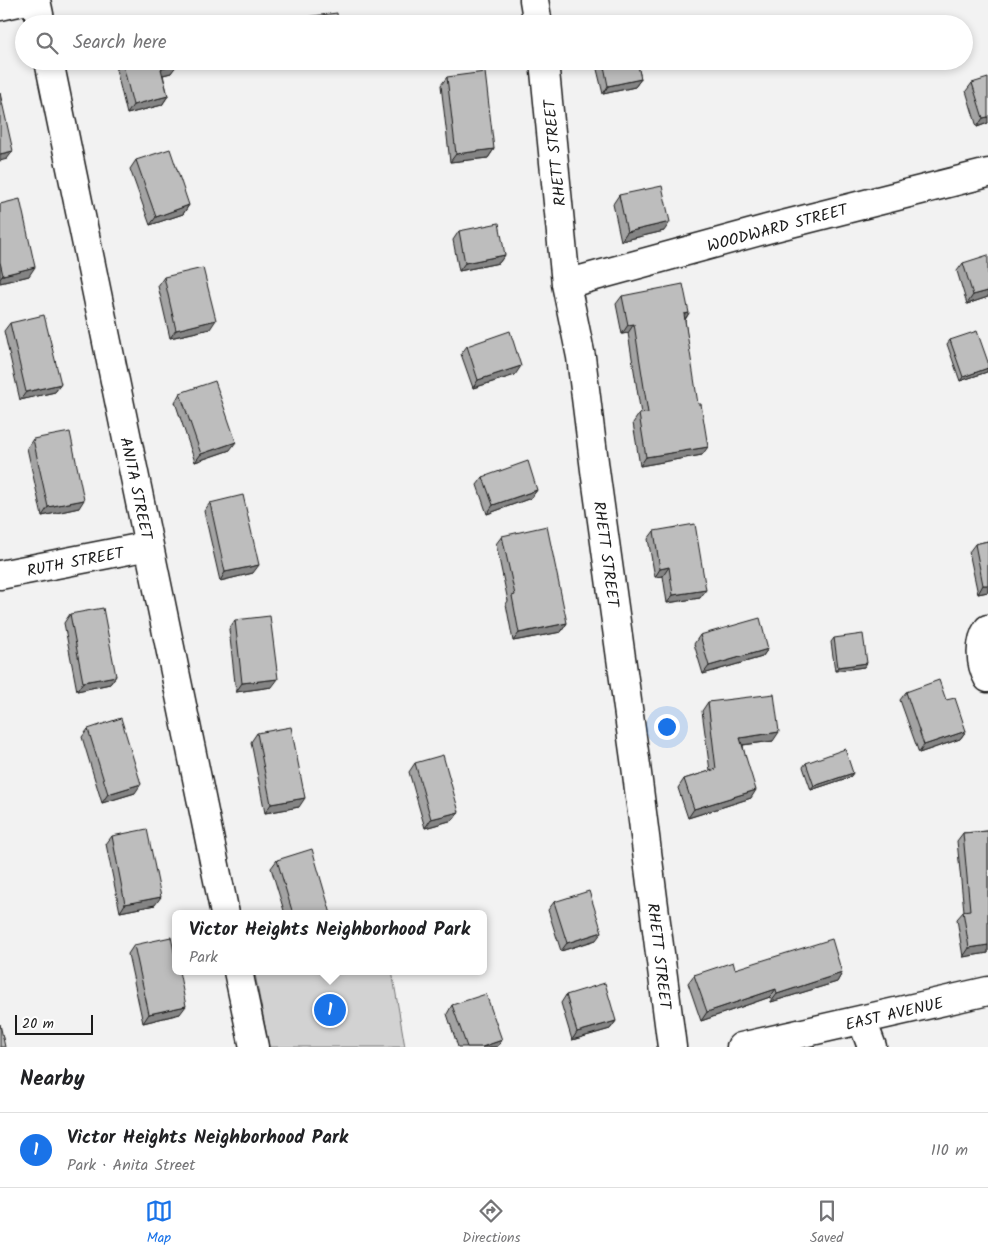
<!DOCTYPE html>
<html lang="en">
<head>
<meta charset="utf-8">
<style>
  body { margin:0; font-family:Kalam,sans-serif; background:#f2f2f2; color:#202124 }
  .scale { position:absolute; left:15px; bottom:12px; width:78px; box-sizing:border-box; padding-left:5px; border:2px solid #1c1c1c; border-top:0; font-size:14px; line-height:18px; white-space:nowrap; color:#1c1c1c; -webkit-text-stroke:4px #fff; paint-order:stroke }
  .you { position:absolute; left:666px; top:726px; width:18px; height:18px; margin:-12px; border:4px solid #fff; border-radius:50%; background:#1a73e8; box-shadow:0 0 0 8px #1a73e833 }
  .badge { display:grid; place-items:center; width:32px; height:32px; border-radius:50%; background:#1a73e8; color:#fff; font-size:16px; font-weight:700 }
  .pin { position:absolute; translate:-50% -50%; border:2px solid #fff; box-shadow:0 1px 5px #0006 }
  .popup { position:absolute; left:172px; top:910px; width:315px; height:65px; box-sizing:border-box; display:grid; place-content:center; border-radius:8px; background:#fff; filter:drop-shadow(0 1px 4px #0005); font-size:16px; white-space:nowrap; color:#757577 }
  .popup b { font-size:19px; color:#202124 }
  .popup::after { content:''; position:absolute; left:50%; top:100%; margin-left:-10px; border:10px solid transparent; border-top-color:#fff }
  .list { margin:0; padding:0; list-style:none }
  h2 { display:flex; justify-content:space-between; align-items:center; height:65px; margin:0; padding:0 20px; font-size:21px }
  h2 small { font-size:16px; font-weight:400; color:#757577 }
  .list li { display:grid; grid-template-columns:32px 1fr auto; gap:15px; align-items:center; box-sizing:border-box; height:75px; padding:0 20px; border-top:1px solid #e0e0e0 }
  .list b { display:block; font-size:19px; white-space:nowrap }
  .list p { margin:0; font-size:16px; white-space:nowrap; color:#757577 }
  .list em { font-size:16px; font-style:normal; color:#757577 }
  .icon { flex:none; width:28px; height:28px; fill:none; stroke:currentColor; stroke-width:2; stroke-linecap:round; stroke-linejoin:round }
  .map { position:relative; flex:none; width:988px; height:1047px; overflow:hidden }
  .search { position:absolute; background:#fff; box-shadow:0 2px 8px #0003; left:15px; right:15px; top:15px; height:55px; display:flex; align-items:center; gap:12px; box-sizing:border-box; padding:0 18px; border-radius:28px; color:#757577; font-size:19px }
  .sheet { height:140px; background:#fff }
  nav { display:flex; justify-content:space-around; align-items:center; box-sizing:border-box; height:70px; border-top:1px solid #e0e0e0; background:#fff; font-size:14px; color:#757577 }
  nav a { display:grid; justify-items:center; gap:2px }
  nav .on { color:#1a73e8 }
  .map>svg:first-child { display:block }
  .green { fill:#d2d2d2; stroke:#777 }
  .lines { fill:none; stroke-linecap:round; stroke-linejoin:round }
  .street-casing { stroke:#1c1c1c; stroke-width:31 }
  .street { stroke:#fff; stroke-width:28 }
  .wall { fill:#a3a3a3; stroke:#1c1c1c }
  .shaded-wall { fill:#848484; stroke:#1c1c1c }
  .building { fill:#bdbdbd; stroke:#1c1c1c }
  .labels { text-anchor:middle; stroke-width:5; stroke-linejoin:round; paint-order:stroke }
  .street-label { font-size:16px; fill:#1c1c1c; stroke:#fff }
</style>
</head>
<body>
<div class="map">
<svg width="988" height="1047" viewBox="0 0 988 1047">
  <rect width="100%" height="100%" fill="#f2f2f2"/>
  <filter id="ink" filterUnits="userSpaceOnUse"><feTurbulence type="fractalNoise" baseFrequency=".02" numOctaves="2"/><feDisplacementMap in="SourceGraphic" scale="10" xChannelSelector="R" yChannelSelector="G"/><feConvolveMatrix kernelMatrix="1 2 1 2 8 2 1 2 1" color-interpolation-filters="sRGB"/></filter>
  <g filter="url(#ink)">
    <path class="green" d="M 263,971 L 392,971 L 405,1047 L 269,1047 L 255,974 Z"/>
    <g class="lines">
      <defs>
        <path id="street" d="M 36,0 L 41,24
          M 534,0 L 538,24
          M 0,6 L 27,0
          M 49,61 L 225,914
          M 544,61 L 566,284 L 581,357 L 595,470 L 636,766 L 672,1047
          M 566,284 L 771,228 L 988,173
          M 0,575 L 149,546
          M 988,629 C 979,642 980,664 988,678
          M 238,971 L 254,1047
          M 862,1020 L 872,1047
          M 741,1047 L 988,991"/>
      </defs>
      <use href="#street" class="street-casing"/>
      <use href="#street" class="street"/>
    </g>
    <path class="wall" d="M 289,19 L 338,24 L 285,24 Z
      M 114,61 L 176,61 L 171,73 L 163,75 L 168,96 L 162,105 L 127,114 Z
      M 595,61 L 637,61 L 641,79 L 635,87 L 603,94 Z
      M 447,77 L 494,149 L 488,158 L 450,162 L 441,85 Z
      M 972,83 L 988,123 L 977,127 L 966,91 Z
      M 136,160 L 189,205 L 183,214 L 150,225 L 130,169 Z
      M 619,195 L 664,231 L 621,241 L 613,204 Z
      M 0,204 L 29,276 L 0,283 Z
      M 459,231 L 505,255 L 499,263 L 459,271 L 453,240 Z
      M 963,263 L 988,297 L 967,304 L 957,271 Z
      M 164,277 L 210,329 L 170,338 L 158,286 Z
      M 622,296 L 689,313 L 685,320 L 702,455 L 640,466 L 633,423 L 639,414 L 641,414 L 628,333 L 622,334 L 616,304 Z
      M 10,323 L 61,384 L 55,392 L 20,400 L 4,331 Z
      M 950,340 L 988,362 L 988,370 L 987,372 L 960,381 L 947,344 Z
      M 467,346 L 515,375 L 473,388 L 461,354 Z
      M 180,393 L 230,450 L 195,462 L 175,402 Z
      M 33,439 L 79,508 L 42,516 L 27,448 Z
      M 483,477 L 537,490 L 531,498 L 487,514 L 477,485 Z
      M 210,503 L 253,573 L 220,581 L 204,511 Z
      M 654,531 L 700,598 L 667,603 L 663,576 L 655,577 L 648,539 Z
      M 502,536 L 567,623 L 561,632 L 513,641 L 506,604 L 508,601 L 496,544 Z
      M 988,541 L 988,592 L 978,594 L 969,552 L 975,544 Z
      M 70,614 L 116,676 L 110,684 L 77,691 L 64,623 Z
      M 235,620 L 272,687 L 236,692 L 229,629 Z
      M 700,635 L 768,649 L 762,657 L 703,674 L 694,644 Z
      M 834,638 L 864,667 L 835,671 L 831,642 Z
      M 906,692 L 946,700 L 966,731 L 960,739 L 919,753 L 900,700 Z
      M 708,702 L 773,741 L 743,745 L 751,798 L 688,818 L 678,788 L 684,779 L 710,771 L 702,711 Z
      M 88,729 L 135,793 L 102,803 L 82,737 Z
      M 257,733 L 299,807 L 265,813 L 251,742 Z
      M 415,763 L 459,812 L 453,820 L 425,828 L 409,772 Z
      M 806,763 L 853,773 L 850,777 L 811,790 L 803,767 Z
      M 988,831 L 988,953 L 963,957 L 957,919 L 964,911 L 957,841 L 963,833 Z
      M 112,836 L 155,905 L 120,912 L 106,844 Z
      M 277,860 L 331,914 L 285,914 L 271,868 Z
      M 554,902 L 596,940 L 561,951 L 548,910 Z
      M 134,945 L 180,1014 L 143,1023 L 128,954 Z
      M 735,969 L 842,973 L 837,982 L 771,1002 L 770,997 L 701,1021 L 688,983 L 694,975 Z
      M 566,995 L 616,1021 L 610,1029 L 572,1040 L 561,1003 Z
      M 452,1005 L 497,1047 L 458,1047 L 447,1014 Z"/>
    <path class="shaded-wall" d="M 177,65 L 171,73 L 155,77 L 161,69 Z
      M 641,79 L 635,87 L 603,94 L 608,86 Z
      M 168,96 L 162,105 L 127,114 L 133,105 Z
      M 988,117 L 988,123 L 977,127 L 983,118 Z
      M 494,149 L 488,158 L 450,162 L 456,154 Z
      M 13,151 L 7,159 L 0,161 L 0,154 Z
      M 189,205 L 183,214 L 150,225 L 156,217 Z
      M 670,222 L 664,231 L 621,241 L 627,232 Z
      M 505,255 L 499,263 L 459,271 L 465,263 Z
      M 35,267 L 29,276 L 0,283 L 0,279 L 3,275 Z
      M 988,291 L 988,297 L 967,304 L 973,295 Z
      M 689,313 L 683,322 L 684,314 Z
      M 216,320 L 210,329 L 170,338 L 176,330 Z
      M 634,324 L 628,333 L 622,334 L 628,325 Z
      M 521,366 L 515,375 L 473,388 L 478,380 Z
      M 988,368 L 987,372 L 960,381 L 963,377 Z
      M 61,384 L 55,392 L 20,400 L 26,392 Z
      M 236,442 L 230,450 L 195,462 L 201,454 Z
      M 708,447 L 702,455 L 640,466 L 646,457 Z
      M 537,490 L 531,498 L 487,514 L 493,505 Z
      M 84,500 L 79,508 L 42,516 L 48,507 Z
      M 259,565 L 253,573 L 220,581 L 225,572 Z
      M 669,567 L 663,576 L 655,577 L 660,569 Z
      M 983,585 L 988,585 L 988,592 L 978,594 Z
      M 706,590 L 700,598 L 667,603 L 673,595 Z
      M 567,623 L 561,632 L 513,641 L 519,633 Z
      M 768,649 L 762,657 L 703,674 L 709,666 Z
      M 867,663 L 864,667 L 835,671 L 838,667 Z
      M 116,676 L 110,684 L 77,691 L 83,682 Z
      M 278,679 L 272,687 L 236,692 L 242,683 Z
      M 966,731 L 960,739 L 919,753 L 924,745 Z
      M 779,732 L 773,741 L 734,746 L 740,738 Z
      M 853,773 L 850,777 L 811,790 L 814,786 Z
      M 141,784 L 135,793 L 102,803 L 108,794 Z
      M 756,790 L 751,798 L 688,818 L 694,809 Z
      M 305,798 L 299,807 L 265,813 L 271,804 Z
      M 459,812 L 453,820 L 425,828 L 431,819 Z
      M 161,897 L 155,905 L 120,912 L 125,904 Z
      M 602,932 L 596,940 L 561,951 L 567,943 Z
      M 988,945 L 988,953 L 963,957 L 969,948 Z
      M 842,973 L 837,982 L 771,1002 L 777,994 Z
      M 776,989 L 770,997 L 701,1021 L 707,1012 Z
      M 186,1006 L 180,1014 L 143,1023 L 149,1014 Z
      M 616,1021 L 610,1029 L 572,1040 L 577,1032 Z
      M 502,1040 L 497,1047 L 482,1047 Z"/>
    <path class="building" d="M 337,13 L 338,24 L 289,24 L 289,19 Z
      M 627,20 L 628,24 L 612,24 Z
      M 122,61 L 176,61 L 177,65 L 161,69 L 168,96 L 133,105 Z
      M 603,61 L 637,61 L 641,79 L 608,86 Z
      M 485,72 L 494,149 L 456,154 L 447,77 Z
      M 988,78 L 988,117 L 983,118 L 972,83 Z
      M 0,93 L 13,151 L 0,154 Z
      M 170,149 L 189,205 L 156,217 L 136,160 Z
      M 662,186 L 670,222 L 627,232 L 619,195 Z
      M 20,199 L 35,267 L 3,275 L 0,262 L 0,204 Z
      M 499,223 L 505,255 L 465,263 L 459,231 Z
      M 988,255 L 988,291 L 973,295 L 963,263 Z
      M 203,268 L 216,320 L 176,330 L 164,277 Z
      M 683,284 L 689,313 L 684,314 L 698,404 L 701,404 L 708,447 L 646,457 L 639,414 L 648,413 L 634,324 L 628,325 L 622,296 Z
      M 44,315 L 61,384 L 26,392 L 10,323 Z
      M 510,331 L 521,366 L 478,380 L 467,346 Z
      M 977,331 L 988,362 L 988,368 L 963,377 L 950,340 Z
      M 215,381 L 236,442 L 201,454 L 180,393 Z
      M 70,432 L 84,500 L 48,507 L 33,439 Z
      M 528,461 L 537,490 L 493,505 L 483,477 Z
      M 243,495 L 259,565 L 225,572 L 210,503 Z
      M 695,524 L 706,590 L 673,595 L 669,567 L 660,569 L 654,531 Z
      M 547,526 L 567,623 L 519,633 L 512,596 L 515,595 L 502,536 Z
      M 988,541 L 988,585 L 983,585 L 975,544 Z
      M 103,608 L 116,676 L 83,682 L 70,614 Z
      M 270,616 L 278,679 L 242,683 L 235,620 Z
      M 760,618 L 768,649 L 709,666 L 700,635 Z
      M 863,634 L 867,663 L 838,667 L 834,638 Z
      M 939,680 L 946,700 L 955,698 L 966,731 L 924,745 L 906,692 Z
      M 774,694 L 779,732 L 740,738 L 756,790 L 694,809 L 684,779 L 716,769 L 708,702 Z
      M 121,718 L 141,784 L 108,794 L 88,729 Z
      M 291,727 L 305,798 L 271,804 L 257,733 Z
      M 845,749 L 853,773 L 814,786 L 806,763 Z
      M 443,755 L 459,812 L 431,819 L 415,763 Z
      M 147,829 L 161,897 L 125,904 L 112,836 Z
      M 988,831 L 988,945 L 969,948 L 963,911 L 970,910 L 963,833 Z
      M 312,849 L 331,914 L 293,914 L 277,860 Z
      M 589,891 L 602,932 L 567,943 L 554,902 Z
      M 171,937 L 176,961 L 176,971 L 179,971 L 186,1006 L 149,1014 L 134,945 Z
      M 832,939 L 842,973 L 777,994 L 776,989 L 707,1012 L 694,975 L 733,962 L 735,969 Z
      M 605,983 L 616,1021 L 577,1032 L 566,995 Z
      M 486,994 L 502,1040 L 482,1047 L 467,1047 L 452,1005 Z
      M 0,1024 L 5,1047 L 0,1047 Z"/>
  </g>
  <g class="labels">
    <g class="street-label">
      <text transform="translate(554 153) rotate(-96)" y="6">RHETT STREET</text>
      <text transform="translate(777 227) rotate(-15)" y="6">WOODWARD STREET</text>
      <text transform="translate(137 488) rotate(78)" y="6">ANITA STREET</text>
      <text transform="translate(607 554) rotate(82)" y="6">RHETT STREET</text>
      <text transform="translate(75 561) rotate(-11)" y="6">RUTH STREET</text>
      <text transform="translate(660 956) rotate(83)" y="6">RHETT STREET</text>
      <text transform="translate(894 1013) rotate(-13)" y="6">EAST AVENUE</text>
    </g>
  </g>
</svg>
<div class="scale">20 m</div>
<div class="you"></div>
<div class="pin badge" style="left:330px;top:1010px">1</div>
<div class="popup"><b>Victor Heights Neighborhood Park</b>Park</div>
<div class="search"><svg class="icon" aria-label="search" viewBox="0 0 24 24"><circle cx="10" cy="10" r="6"/><path d="M15 15l6 6"/></svg>Search here</div>
</div>
<section class="sheet">
<h2>Nearby<small></small></h2>
<ul class="list">
<li><span class="badge">1</span><div><b>Victor Heights Neighborhood Park</b><p>Park · Anita Street</p></div><em>110 m</em></li>
</ul>
</section>
<nav>
<a class="on"><svg class="icon" aria-label="map" viewBox="0 0 24 24"><path d="M3 6l6-2 6 2 6-2v14l-6 2-6-2-6 2zM9 4v14M15 6v14"/></svg>Map</a>
<a><svg class="icon" aria-label="directions" viewBox="0 0 24 24"><path d="M12 3l9 9-9 9-9-9zM9 14v-3h6M13 9l2 2-2 2"/></svg>Directions</a>
<a><svg class="icon" aria-label="saved" viewBox="0 0 24 24"><path d="M7 4h10v16l-5-4-5 4z"/></svg>Saved</a>
</nav>
</body>
</html>
